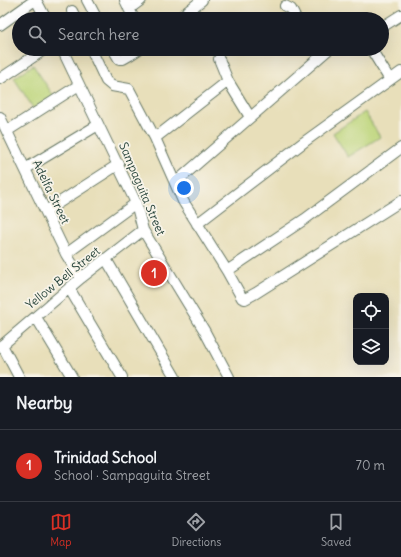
<!DOCTYPE html>
<html lang="en">
<head>
<meta charset="utf-8">
<style>
  body { margin:0; font-family:Delius,sans-serif; background:#242831; color:#f1f3f6 }
  .controls { position:absolute; right:12px; bottom:12px; display:grid; overflow:hidden; border-radius:8px; box-shadow:0 4px 16px #0002 }
  .controls button { width:36px; height:36px; display:grid; place-items:center; padding:0; border:0; border-bottom:1px solid #363941; background:#171b24; color:#f1f3f6; font:20px sans-serif }
  .you { position:absolute; left:184px; top:188px; width:14px; height:14px; margin:-10px; border:3px solid #fff; border-radius:50%; background:#1a73e8; box-shadow:0 0 0 6px #1a73e833 }
  .badge { display:grid; place-items:center; width:26px; height:26px; border-radius:50%; background:#d93025; color:#fff; font-size:13px; font-weight:700 }
  .pin { position:absolute; translate:-50% -50%; border:2px solid #fff; box-shadow:0 1px 4px #0006 }
  .list { margin:0; padding:0; list-style:none }
  h2 { display:flex; justify-content:space-between; align-items:center; height:52px; margin:0; padding:0 16px; font-size:17px }
  h2 small { font-size:13px; font-weight:400; color:#9ea1a6 }
  .list li { display:grid; grid-template-columns:26px 1fr auto; gap:12px; align-items:center; box-sizing:border-box; height:72px; padding:0 16px; border-top:1px solid #363941 }
  .list b { display:block; font-size:15px; white-space:nowrap }
  .list p { margin:0; font-size:13px; white-space:nowrap; color:#9ea1a6 }
  .list em { font-size:13px; font-style:normal; color:#9ea1a6 }
  .icon { flex:none; width:22px; height:22px; fill:none; stroke:currentColor; stroke-width:2; stroke-linecap:round; stroke-linejoin:round }
  .map { position:relative; flex:none; width:401px; height:377px; overflow:hidden }
  .search { position:absolute; background:#171b24; box-shadow:0 4px 16px #0002; left:12px; right:12px; top:12px; height:44px; display:flex; align-items:center; gap:10px; box-sizing:border-box; padding:0 14px; border-radius:22px; color:#9ea1a6; font-size:15px }
  .sheet { height:124px; background:#171b24 }
  nav { display:flex; justify-content:space-around; align-items:center; box-sizing:border-box; height:56px; border-top:1px solid #363941; background:#171b24; font-size:11px; color:#9ea1a6 }
  nav a { display:grid; justify-items:center; gap:2px }
  nav .on { color:#d93025 }
  .map>svg:first-child { display:block }
  .green { fill:#bdd57a; stroke:#6e8957 }
  .lines { fill:none; stroke-linecap:round; stroke-linejoin:round }
  .street-casing { stroke:#657663; stroke-width:12 }
  .street { stroke:#fff; stroke-width:10 }
  .labels { text-anchor:middle; stroke-width:3.5; stroke-linejoin:round; paint-order:stroke }
  .street-label { font-size:12px; fill:#1f3d34; stroke:#f7f3e8 }
</style>
</head>
<body>
<div class="map">
<svg width="401" height="377" viewBox="0 0 401 377">
  <rect width="100%" height="100%" fill="#f7f3e8"/>
  <filter id="ink" filterUnits="userSpaceOnUse"><feTurbulence type="fractalNoise" baseFrequency=".025" numOctaves="2"/><feDisplacementMap in="SourceGraphic" scale="8" xChannelSelector="R" yChannelSelector="G"/><feConvolveMatrix kernelMatrix="1 2 1 2 8 2 1 2 1" color-interpolation-filters="sRGB"/></filter>
  <filter id="wash" filterUnits="userSpaceOnUse"><feTurbulence type="fractalNoise" baseFrequency=".012" numOctaves="4" result="noise"/><feDisplacementMap in="SourceGraphic" scale="16" xChannelSelector="R" yChannelSelector="G"/><feGaussianBlur stdDeviation="0.9" result="paint"/><feColorMatrix in="noise" values="0 0 0 0 0 0 0 0 0 0 0 0 0 0 0 0 0 1.4 0 .05"/><feComposite in="paint" operator="in"/></filter>
  <g filter="url(#wash)">
    <rect width="100%" height="100%" fill="#e8dfba"/>
    <path class="green" d="M 33,65 L 55,98 L 35,111 L 14,78 Z
      M 365,112 L 380,137 L 348,157 L 333,133 Z"/>
  </g>
  <g filter="url(#ink)">
    <g class="lines">
      <defs>
        <path id="street" d="M 36,0 L 46,19
          M 87,0 L 97,19
          M 125,0 L 134,19
          M 285,6 L 291,9 L 296,19
          M 129,9 L 141,0
          M 72,11 L 76,19
          M 178,19 L 202,0
          M 0,25 L 35,0
          M 382,27 L 401,15
          M 62,49 L 136,203 L 143,230 L 204,330 L 229,377
          M 91,49 L 106,81 L 112,86 L 129,89 L 155,138 L 183,201 L 227,271 L 242,298 L 245,299 L 256,293 L 401,201
          M 113,49 L 119,59 L 123,59 L 130,55 L 139,49
          M 371,49 L 390,80
          M 0,79 L 45,49
          M 228,81 L 250,117
          M 0,117 L 66,254 L 81,278
          M 7,131 L 79,85
          M 155,138 L 228,81 L 219,59
          M 25,169 L 98,125
          M 175,183 L 329,49
          M 46,211 L 119,164
          M 197,224 L 304,142 L 401,72
          M 66,254 L 136,203
          M 106,259 L 175,377
          M 227,271 L 305,219 L 401,148
          M 69,288 L 122,377
          M 36,317 L 72,377
          M 2,345 L 19,377
          M 0,347 L 81,278 L 143,230"/>
      </defs>
      <use href="#street" class="street-casing"/>
      <use href="#street" class="street"/>
    </g>
  </g>
  <g class="labels">
    <g class="street-label">
      <text transform="translate(142 189) rotate(67)" y="4">Sampaguita Street</text>
      <text transform="translate(51 192) rotate(64)" y="4">Adelfa Street</text>
      <text transform="translate(63 278) rotate(-39)" y="4">Yellow Bell Street</text>
    </g>
  </g>
</svg>
<div class="controls">
<button><svg class="icon" aria-label="locate" viewBox="0 0 24 24"><circle cx="12" cy="12" r="6"/><path d="M12 2v4M12 18v4M2 12h4M18 12h4"/></svg></button>
<button><svg class="icon" aria-label="layers" viewBox="0 0 24 24"><path d="M12 4l9 5-9 5-9-5zM3 14l9 5 9-5"/></svg></button>
</div>
<div class="you"></div>
<div class="pin badge" style="left:154px;top:273px">1</div>
<div class="search"><svg class="icon" aria-label="search" viewBox="0 0 24 24"><circle cx="10" cy="10" r="6"/><path d="M15 15l6 6"/></svg>Search here</div>
</div>
<section class="sheet">
<h2>Nearby<small></small></h2>
<ul class="list">
<li><span class="badge">1</span><div><b>Trinidad School</b><p>School · Sampaguita Street</p></div><em>70 m</em></li>
</ul>
</section>
<nav>
<a class="on"><svg class="icon" aria-label="map" viewBox="0 0 24 24"><path d="M3 6l6-2 6 2 6-2v14l-6 2-6-2-6 2zM9 4v14M15 6v14"/></svg>Map</a>
<a><svg class="icon" aria-label="directions" viewBox="0 0 24 24"><path d="M12 3l9 9-9 9-9-9zM9 14v-3h6M13 9l2 2-2 2"/></svg>Directions</a>
<a><svg class="icon" aria-label="saved" viewBox="0 0 24 24"><path d="M7 4h10v16l-5-4-5 4z"/></svg>Saved</a>
</nav>
</body>
</html>
